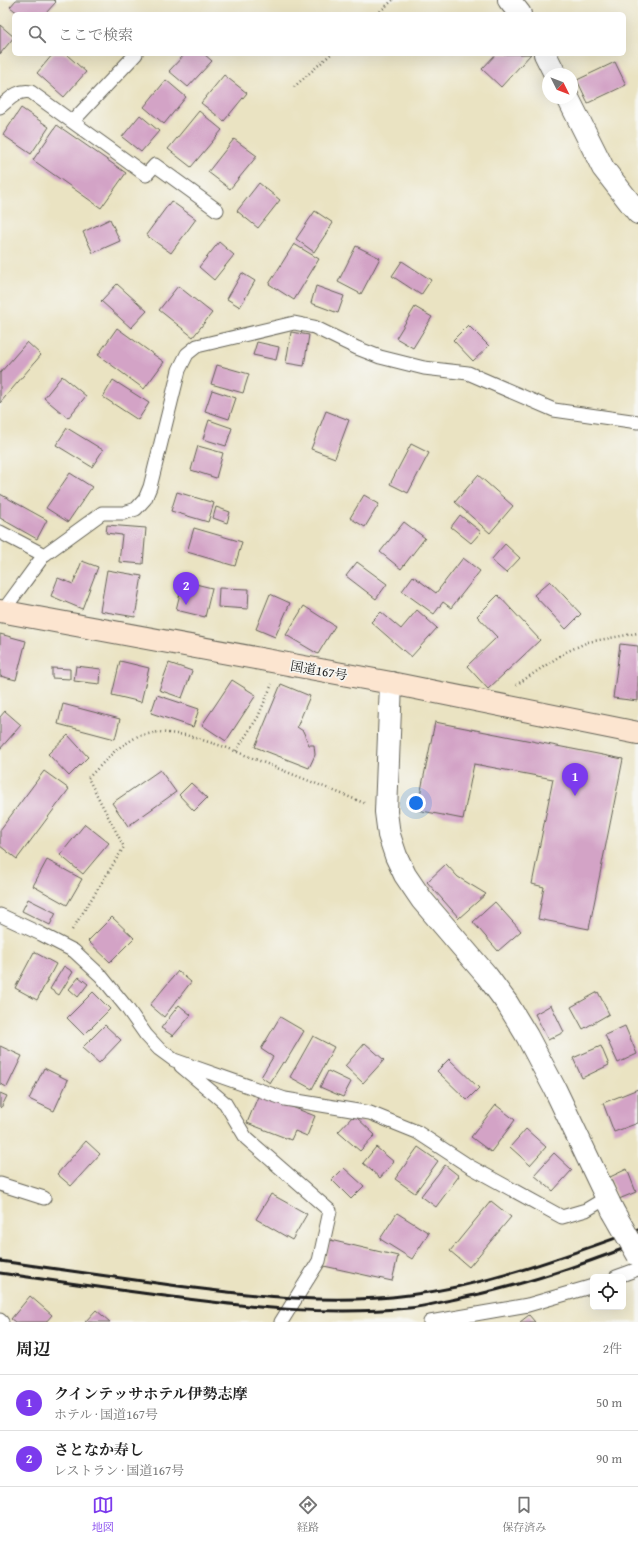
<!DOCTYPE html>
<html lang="ja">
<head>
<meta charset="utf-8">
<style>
  body { margin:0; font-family:"Gentium Book Plus","Noto Serif JP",serif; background:#f6f6f6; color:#222 }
  .controls { position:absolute; right:12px; bottom:12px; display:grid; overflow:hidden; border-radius:6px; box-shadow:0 4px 16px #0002 }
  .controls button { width:36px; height:36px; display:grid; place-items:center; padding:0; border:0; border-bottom:1px solid #e0e0e0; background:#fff; color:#222; font:20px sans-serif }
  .compass { position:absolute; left:542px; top:68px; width:36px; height:36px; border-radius:50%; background:#fff; box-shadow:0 4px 16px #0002; rotate:132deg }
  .you { position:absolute; left:416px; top:803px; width:14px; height:14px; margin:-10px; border:3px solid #fff; border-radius:50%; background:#1a73e8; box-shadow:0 0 0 6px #1a73e833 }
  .badge { display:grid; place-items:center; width:26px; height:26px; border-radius:50%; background:#7c3aed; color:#fff; font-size:13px; font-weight:700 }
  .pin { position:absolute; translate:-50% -33px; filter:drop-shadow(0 1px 2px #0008) }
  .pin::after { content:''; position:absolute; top:21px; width:14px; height:12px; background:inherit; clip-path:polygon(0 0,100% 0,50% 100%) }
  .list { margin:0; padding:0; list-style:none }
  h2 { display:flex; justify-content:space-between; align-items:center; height:52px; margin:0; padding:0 16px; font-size:17px }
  h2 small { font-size:13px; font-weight:400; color:#767676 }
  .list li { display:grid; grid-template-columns:26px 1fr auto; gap:12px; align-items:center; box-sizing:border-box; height:56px; padding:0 16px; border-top:1px solid #e0e0e0 }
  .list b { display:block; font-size:15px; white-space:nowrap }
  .list p { margin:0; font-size:13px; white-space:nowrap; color:#767676 }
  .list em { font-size:13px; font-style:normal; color:#767676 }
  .icon { flex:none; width:22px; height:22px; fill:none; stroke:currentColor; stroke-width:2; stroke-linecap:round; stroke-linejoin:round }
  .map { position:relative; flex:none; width:638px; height:1322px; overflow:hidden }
  .search { position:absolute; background:#fff; box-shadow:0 4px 16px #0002; left:12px; right:12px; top:12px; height:44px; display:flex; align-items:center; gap:10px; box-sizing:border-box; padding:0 14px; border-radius:6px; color:#767676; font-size:15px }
  .sheet { height:164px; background:#fff }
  nav { display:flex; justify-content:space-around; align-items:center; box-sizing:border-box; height:56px; border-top:1px solid #e0e0e0; background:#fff; font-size:11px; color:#767676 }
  nav a { display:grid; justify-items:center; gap:2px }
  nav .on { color:#7c3aed }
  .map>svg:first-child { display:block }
  .building { fill:#d3a3c6 }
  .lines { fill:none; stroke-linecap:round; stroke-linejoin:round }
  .lane-casing { stroke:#646256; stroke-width:15 }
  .street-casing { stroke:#646256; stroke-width:24 }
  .secondary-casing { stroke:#646256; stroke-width:24 }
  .path { stroke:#646256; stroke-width:2.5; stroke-dasharray:1 3; stroke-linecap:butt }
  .lane { stroke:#fff; stroke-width:13 }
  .street { stroke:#fff; stroke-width:22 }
  .secondary { stroke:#fce5d0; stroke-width:22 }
  .rail { stroke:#1c1c1c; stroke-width:3 }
  .street-bridge-casing { stroke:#646256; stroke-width:24; stroke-linecap:butt }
  .street-bridge { stroke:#fff; stroke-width:22 }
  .labels { text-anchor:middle; stroke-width:3.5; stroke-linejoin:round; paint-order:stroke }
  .street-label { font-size:13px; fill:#1c1c1c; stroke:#f6f6f2 }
</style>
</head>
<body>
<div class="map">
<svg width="638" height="1322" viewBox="0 0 638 1322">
  <rect width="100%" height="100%" fill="#f6f6f2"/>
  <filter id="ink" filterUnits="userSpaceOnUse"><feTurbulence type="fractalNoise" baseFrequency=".025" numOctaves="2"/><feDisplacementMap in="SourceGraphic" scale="8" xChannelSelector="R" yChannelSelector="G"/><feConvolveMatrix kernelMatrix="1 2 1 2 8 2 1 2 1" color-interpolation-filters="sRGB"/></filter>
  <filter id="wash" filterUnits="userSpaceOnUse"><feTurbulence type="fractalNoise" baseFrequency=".012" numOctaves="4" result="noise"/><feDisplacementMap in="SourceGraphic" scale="16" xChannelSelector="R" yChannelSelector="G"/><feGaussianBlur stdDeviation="0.9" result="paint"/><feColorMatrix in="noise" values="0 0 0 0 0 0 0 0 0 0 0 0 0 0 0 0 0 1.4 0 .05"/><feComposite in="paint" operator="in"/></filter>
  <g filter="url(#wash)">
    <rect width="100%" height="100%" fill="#eae3c2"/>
    <g id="blocks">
      <path class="building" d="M 16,0 L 54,0 L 56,2 L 45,14 L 19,14 L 10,7 Z
        M 0,25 L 14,37 L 0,54 Z
        M 53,54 L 66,54 L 86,72 L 64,97 L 37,73 Z
        M 185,54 L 204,54 L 212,61 L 188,87 L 169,71 Z
        M 496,54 L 531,54 L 501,87 L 482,69 Z
        M 615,62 L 626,85 L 588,103 L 577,80 Z
        M 224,75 L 247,93 L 224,121 L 201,103 Z
        M 166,80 L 186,97 L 164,124 L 144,107 Z
        M 21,108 L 49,127 L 31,154 L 3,135 Z
        M 199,111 L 222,130 L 191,167 L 168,149 Z
        M 140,115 L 159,131 L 141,152 L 122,137 Z
        M 57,125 L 126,173 L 101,208 L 33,160 Z
        M 234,139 L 257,156 L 230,189 L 208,172 Z
        M 259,183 L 280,200 L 258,228 L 237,211 Z
        M 171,201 L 196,219 L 171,253 L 146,235 Z
        M 315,211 L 333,223 L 314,252 L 296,239 Z
        M 110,219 L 120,241 L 93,253 L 83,232 Z
        M 219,242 L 234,255 L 214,280 L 199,267 Z
        M 294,244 L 319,259 L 294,300 L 269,284 Z
        M 356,246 L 380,258 L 361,294 L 338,282 Z
        M 402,261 L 431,280 L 421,295 L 392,276 Z
        M 242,273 L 255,281 L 240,307 L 227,299 Z
        M 117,284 L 147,311 L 131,328 L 101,301 Z
        M 178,286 L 212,313 L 193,337 L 159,310 Z
        M 316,286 L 344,296 L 338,313 L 311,303 Z
        M 415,307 L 432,317 L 413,348 L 396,338 Z
        M 468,325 L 489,346 L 473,361 L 453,340 Z
        M 117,328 L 164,362 L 144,389 L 98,355 Z
        M 291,332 L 309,335 L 304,366 L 286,363 Z
        M 27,342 L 41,355 L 0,403 L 0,373 Z
        M 257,342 L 279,347 L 276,360 L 253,355 Z
        M 217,365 L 249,374 L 243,393 L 211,384 Z
        M 62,376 L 86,396 L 68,418 L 44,398 Z
        M 113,380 L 149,403 L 138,420 L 103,397 Z
        M 212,390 L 236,398 L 229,419 L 205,411 Z
        M 326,411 L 349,420 L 335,458 L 311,449 Z
        M 209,420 L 232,428 L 226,446 L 203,439 Z
        M 67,428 L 103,450 L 92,467 L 56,445 Z
        M 411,444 L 429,453 L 408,493 L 390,484 Z
        M 198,446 L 223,453 L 216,478 L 191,470 Z
        M 70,473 L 92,487 L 68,522 L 46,508 Z
        M 478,475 L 513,506 L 490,533 L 455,502 Z
        M 177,492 L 214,503 L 208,522 L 171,511 Z
        M 0,494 L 47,520 L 37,539 L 0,518 Z
        M 364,495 L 379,504 L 365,527 L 350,518 Z
        M 216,507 L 230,512 L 227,523 L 213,518 Z
        M 460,515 L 481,532 L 471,543 L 451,527 Z
        M 404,522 L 425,538 L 401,569 L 380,552 Z
        M 107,525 L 146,528 L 143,564 L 119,562 L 122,535 L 106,533 Z
        M 194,528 L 242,542 L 235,566 L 187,552 Z
        M 505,544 L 520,558 L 506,573 L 491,560 Z
        M 463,558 L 480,571 L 451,608 L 443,602 L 434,614 L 402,591 L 413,576 L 436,593 Z
        M 82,561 L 98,567 L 82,609 L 51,596 L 58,578 L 73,584 Z
        M 357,562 L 387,584 L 376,599 L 346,576 Z
        M 107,570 L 142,576 L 135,617 L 100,611 Z
        M 183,581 L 212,588 L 205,617 L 176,610 Z
        M 550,581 L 581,614 L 566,629 L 534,595 Z
        M 219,588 L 249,589 L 248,609 L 218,607 Z
        M 270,594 L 290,603 L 275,637 L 256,629 Z
        M 498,595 L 540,640 L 488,689 L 467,666 L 497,637 L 477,616 Z
        M 304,606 L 335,626 L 318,654 L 286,635 Z
        M 417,610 L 437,628 L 411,657 L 371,622 L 381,612 L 401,629 Z
        M 0,634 L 26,641 L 16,680 L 0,676 Z
        M 620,644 L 638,646 L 638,701 L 613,698 Z
        M 120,661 L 149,668 L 141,702 L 112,695 Z
        M 169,663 L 192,671 L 182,698 L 159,690 Z
        M 76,666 L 101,669 L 100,684 L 74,681 Z
        M 52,668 L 70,669 L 70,679 L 52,678 Z
        M 232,680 L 256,695 L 226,741 L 202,725 Z
        M 281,684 L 310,696 L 297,727 L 303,731 L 309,745 L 314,745 L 315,755 L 309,768 L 255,747 Z
        M 157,695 L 199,709 L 193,727 L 151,713 Z
        M 63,704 L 120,719 L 115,739 L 58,724 Z
        M 5,711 L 21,725 L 0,749 L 0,717 Z
        M 435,722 L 623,759 L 589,929 L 538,919 L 544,887 L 532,884 L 553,779 L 474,764 L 463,819 L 417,810 Z
        M 68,735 L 88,757 L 69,776 L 48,754 Z
        M 160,770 L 176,792 L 128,826 L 112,803 Z
        M 44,771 L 69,789 L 17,859 L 0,846 L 0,830 Z
        M 191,783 L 207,798 L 194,811 L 179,795 Z
        M 85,824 L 109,843 L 83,874 L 60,855 Z
        M 47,860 L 82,879 L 67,905 L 33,886 Z
        M 446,864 L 458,877 L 486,894 L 459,918 L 427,882 Z
        M 28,899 L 56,913 L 50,925 L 22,911 Z
        M 495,902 L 521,931 L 498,951 L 473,922 Z
        M 112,917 L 134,938 L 110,962 L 88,941 Z
        M 34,952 L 56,964 L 37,1000 L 15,988 Z
        M 64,966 L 73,972 L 59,995 L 50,989 Z
        M 178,971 L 191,982 L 164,1017 L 150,1005 Z
        M 79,977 L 88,984 L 78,997 L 69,989 Z
        M 93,992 L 110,1009 L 84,1035 L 67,1018 Z
        M 598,992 L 609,1014 L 583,1029 L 571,1007 Z
        M 179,1005 L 191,1015 L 173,1036 L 161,1028 Z
        M 551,1005 L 564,1032 L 548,1040 L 535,1014 Z
        M 280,1017 L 304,1031 L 285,1063 L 283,1062 L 270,1083 L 261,1077 L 273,1057 L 261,1049 Z
        M 105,1025 L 121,1040 L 99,1063 L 82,1048 Z
        M 625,1026 L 637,1054 L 618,1063 L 605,1035 Z
        M 313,1036 L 334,1047 L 312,1089 L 290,1077 Z
        M 365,1043 L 384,1060 L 363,1083 L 345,1066 Z
        M 0,1046 L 22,1056 L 7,1087 L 0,1084 Z
        M 601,1046 L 609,1065 L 582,1078 L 573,1058 Z
        M 449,1059 L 479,1088 L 467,1100 L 437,1071 Z
        M 44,1068 L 68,1080 L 54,1111 L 29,1099 Z
        M 328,1071 L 351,1082 L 343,1097 L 320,1087 Z
        M 638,1089 L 638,1123 L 614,1132 L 603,1103 Z
        M 0,1093 L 7,1096 L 1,1108 L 0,1107 Z
        M 259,1094 L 315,1116 L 307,1136 L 295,1131 L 291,1140 L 247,1123 Z
        M 496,1105 L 515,1120 L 491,1152 L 471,1137 Z
        M 354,1115 L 375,1135 L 360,1151 L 338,1132 Z
        M 526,1129 L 546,1147 L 530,1165 L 510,1147 Z
        M 86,1141 L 100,1154 L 71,1186 L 57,1174 Z
        M 376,1147 L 394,1162 L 380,1178 L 363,1163 Z
        M 418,1147 L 438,1161 L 415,1193 L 395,1179 Z
        M 554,1153 L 572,1170 L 553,1191 L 534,1175 Z
        M 445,1165 L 459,1176 L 436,1207 L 421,1196 Z
        M 344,1168 L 364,1186 L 351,1199 L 332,1180 Z
        M 627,1169 L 636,1192 L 619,1199 L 610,1177 Z
        M 271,1194 L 307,1214 L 292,1240 L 256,1219 Z
        M 491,1201 L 511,1217 L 469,1267 L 450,1251 Z
        M 397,1213 L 429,1233 L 412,1259 L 380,1239 Z
        M 330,1240 L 398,1256 L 392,1281 L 324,1266 Z
        M 30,1296 L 52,1315 L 46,1322 L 15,1322 L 11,1319 Z
        M 96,1310 L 110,1322 L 85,1322 Z
        M 529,1315 L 535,1322 L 520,1322 Z"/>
    </g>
  </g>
  <g filter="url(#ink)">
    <use href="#blocks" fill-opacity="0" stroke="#646256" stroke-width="1"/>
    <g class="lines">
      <defs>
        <path id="lane" d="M 0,107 C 10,99 18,89 31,92 L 146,175 L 155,165 L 217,210
          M 73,121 L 136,54
          M 0,532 L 44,555
          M 0,615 L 44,555 L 102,513 L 124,513 L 136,509 L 145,499 L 150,487 L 179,370 L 187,354 L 197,346 L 294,323 L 314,327 L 357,348 L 380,357 L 424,368 L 468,373 L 554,410 L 638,422
          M 0,915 L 41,934 L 74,951 L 101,976 L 127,1008 L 146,1035 L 159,1049 L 174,1060 L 285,1099 L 370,1113 L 417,1132 L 469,1166 L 562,1217 L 586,1210 L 606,1198
          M 181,1066 L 225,1103 L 246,1138 L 330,1211 L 319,1261 L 281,1322
          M 0,1184 L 44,1198
          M 616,1277 L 638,1269
          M 0,1320 L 2,1322
          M 430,1322 L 528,1305 L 593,1286"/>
        <path id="street" d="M 509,0 L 520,14
          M 545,54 L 555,74
          M 568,98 L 603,168 L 638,213
          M 391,683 L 386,812 L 389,835 L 396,856 L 405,875 L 422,900 L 487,976 L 507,1003 L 527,1036 L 555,1089 L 613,1211"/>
        <path id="secondary" d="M 0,611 L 391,683 L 638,733"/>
      </defs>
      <use href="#lane" class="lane-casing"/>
      <use href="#street" class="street-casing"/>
      <use href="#secondary" class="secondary-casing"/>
      <path class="path" d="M 377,14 L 393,0
        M 294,87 L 331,54
        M 516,685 L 566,652 L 588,642 L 638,633
        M 236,751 L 258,717 L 272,684
        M 72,930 L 124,847 L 88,778 L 117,749 L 138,736 L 159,732 L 186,735 L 225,747 L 364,803"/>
      <use href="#lane" class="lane"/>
      <use href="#street" class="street"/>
      <use href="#secondary" class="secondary"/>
      <path class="rail" d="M 0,1261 C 59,1269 119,1278 178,1286 C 255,1296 332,1305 409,1295 C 489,1285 563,1257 638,1230
        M 0,1273 C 55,1281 110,1289 165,1296 C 246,1307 327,1316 409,1308 C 423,1307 437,1303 451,1300 C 515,1288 577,1267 638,1243"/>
      <defs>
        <path id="street-bridge" d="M 613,1211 L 638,1255"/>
      </defs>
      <use href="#street-bridge" class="street-bridge-casing"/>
      <use href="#street-bridge" class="street-bridge"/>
    </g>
  </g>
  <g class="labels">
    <g class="street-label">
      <text transform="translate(319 670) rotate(10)" y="5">国道167号</text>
    </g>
  </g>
</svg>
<div class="controls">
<button><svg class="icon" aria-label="locate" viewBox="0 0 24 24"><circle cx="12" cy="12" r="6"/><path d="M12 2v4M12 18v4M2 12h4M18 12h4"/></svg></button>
</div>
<svg class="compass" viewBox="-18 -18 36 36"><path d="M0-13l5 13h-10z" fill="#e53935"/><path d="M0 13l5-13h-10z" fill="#767676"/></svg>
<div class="you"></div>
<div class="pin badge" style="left:575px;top:796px">1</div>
<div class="pin badge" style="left:186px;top:605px">2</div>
<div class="search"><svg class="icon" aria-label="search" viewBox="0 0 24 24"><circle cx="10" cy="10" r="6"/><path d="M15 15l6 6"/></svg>ここで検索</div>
</div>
<section class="sheet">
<h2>周辺<small>2件</small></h2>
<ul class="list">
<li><span class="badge">1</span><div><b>クインテッサホテル伊勢志摩</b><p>ホテル · 国道167号</p></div><em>50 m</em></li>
<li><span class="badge">2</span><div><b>さとなか寿し</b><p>レストラン · 国道167号</p></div><em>90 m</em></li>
</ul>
</section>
<nav>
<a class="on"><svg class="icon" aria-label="map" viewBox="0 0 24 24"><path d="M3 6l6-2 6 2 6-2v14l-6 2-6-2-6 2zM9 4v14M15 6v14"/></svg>地図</a>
<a><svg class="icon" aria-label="directions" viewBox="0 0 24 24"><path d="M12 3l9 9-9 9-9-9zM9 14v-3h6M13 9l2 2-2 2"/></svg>経路</a>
<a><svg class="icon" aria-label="saved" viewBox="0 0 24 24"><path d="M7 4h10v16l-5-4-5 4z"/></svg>保存済み</a>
</nav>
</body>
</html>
